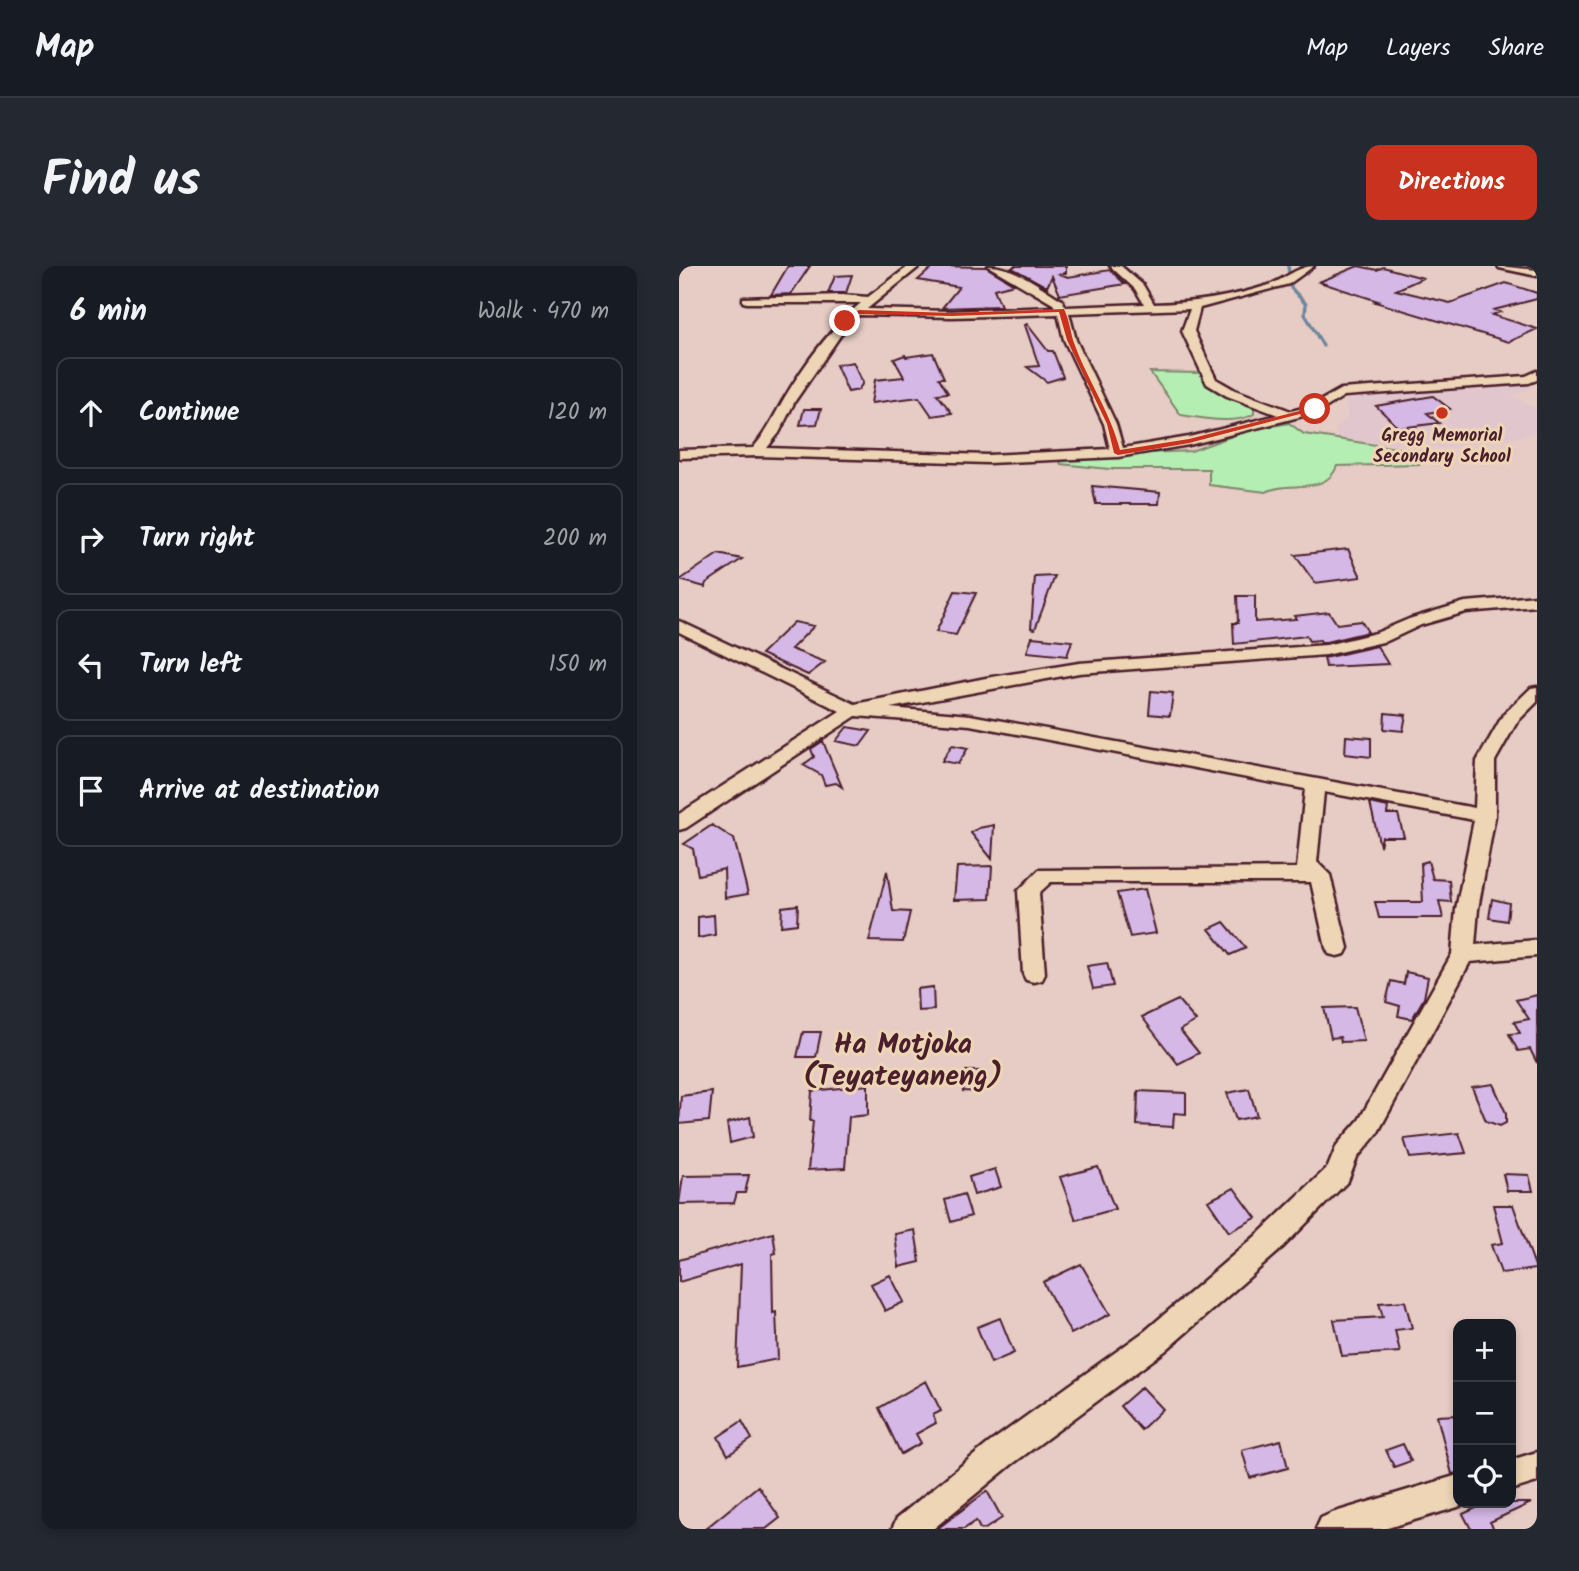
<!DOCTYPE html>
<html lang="en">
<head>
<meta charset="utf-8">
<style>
  body { margin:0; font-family:Kalam,sans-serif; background:#242831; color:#f1f3f6 }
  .controls { position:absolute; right:21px; bottom:21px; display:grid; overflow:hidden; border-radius:14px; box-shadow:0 4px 10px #0003 }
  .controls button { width:63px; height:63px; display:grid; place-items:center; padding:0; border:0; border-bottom:2px solid #363941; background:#171b24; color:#f1f3f6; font:35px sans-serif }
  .stop { position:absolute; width:21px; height:21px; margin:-16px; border:5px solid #c8321e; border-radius:50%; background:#fff }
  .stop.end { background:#c8321e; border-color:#fff; box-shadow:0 2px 7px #0008 }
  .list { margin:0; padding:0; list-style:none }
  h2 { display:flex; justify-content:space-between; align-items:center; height:91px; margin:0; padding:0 28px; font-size:30px }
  h2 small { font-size:23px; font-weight:400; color:#9ea1a6 }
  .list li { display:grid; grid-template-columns:46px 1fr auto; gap:21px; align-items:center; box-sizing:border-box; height:112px; margin:0 14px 14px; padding:0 14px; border:2px solid #363941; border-radius:14px }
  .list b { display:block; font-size:26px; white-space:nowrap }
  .list em { font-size:23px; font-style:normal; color:#9ea1a6 }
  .icon { flex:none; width:38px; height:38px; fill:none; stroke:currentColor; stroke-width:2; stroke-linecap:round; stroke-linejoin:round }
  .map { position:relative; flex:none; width:858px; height:1263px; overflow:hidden; border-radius:14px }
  header { display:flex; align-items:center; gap:42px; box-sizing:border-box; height:98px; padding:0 35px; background:#171b24; border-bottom:2px solid #363941 }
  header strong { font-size:33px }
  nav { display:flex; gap:38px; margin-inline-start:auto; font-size:24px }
  .intro { display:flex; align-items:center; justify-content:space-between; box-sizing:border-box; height:168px; padding:0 42px }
  h1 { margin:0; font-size:49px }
  .button { padding:18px 32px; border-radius:14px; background:#c8321e; color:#fff; font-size:24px; font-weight:700 }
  main { display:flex; gap:42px; padding:0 42px }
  aside { flex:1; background:#171b24; border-radius:14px; box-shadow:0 4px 10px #0003 }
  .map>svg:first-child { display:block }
  .built { fill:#e1c6ce }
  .green { fill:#b4eeb2; stroke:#7f866e; stroke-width:2 }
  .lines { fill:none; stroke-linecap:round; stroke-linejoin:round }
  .stream { stroke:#6f859d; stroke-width:3.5 }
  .building { fill:#d5b8e6; stroke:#4a1f2b; stroke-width:2 }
  .minor-casing { stroke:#4a1f2b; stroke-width:5 }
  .minor { fill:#edd5b5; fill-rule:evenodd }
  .route { fill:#c8321e }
  .poi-dot { fill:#c8321e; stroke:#edd5b5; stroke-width:2.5 }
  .labels { text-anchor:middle; stroke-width:6; stroke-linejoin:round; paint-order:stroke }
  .far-poi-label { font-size:18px; font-weight:bold; fill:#4a1f2b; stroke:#edd5b5 }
  .district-label { font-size:28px; font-weight:bold; fill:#4a1f2b; stroke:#edd5b5 }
</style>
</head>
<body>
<header>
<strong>Map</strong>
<nav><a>Map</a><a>Layers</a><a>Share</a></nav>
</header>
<div class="intro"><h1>Find us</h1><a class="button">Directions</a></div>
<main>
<aside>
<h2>6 min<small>Walk · 470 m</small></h2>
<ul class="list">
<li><svg class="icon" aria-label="ahead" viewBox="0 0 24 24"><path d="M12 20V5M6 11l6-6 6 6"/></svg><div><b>Continue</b></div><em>120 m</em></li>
<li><svg class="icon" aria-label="right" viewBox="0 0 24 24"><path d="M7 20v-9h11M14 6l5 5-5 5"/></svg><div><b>Turn right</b></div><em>200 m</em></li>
<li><svg class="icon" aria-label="left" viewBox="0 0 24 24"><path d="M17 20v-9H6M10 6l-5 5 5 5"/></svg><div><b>Turn left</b></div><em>150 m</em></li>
<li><svg class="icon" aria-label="arrive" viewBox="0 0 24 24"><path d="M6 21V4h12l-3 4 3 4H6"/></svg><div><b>Arrive at destination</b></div></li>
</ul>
</aside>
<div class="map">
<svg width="858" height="1263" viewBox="0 0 858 1263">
  <rect width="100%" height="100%" fill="#e6ccc4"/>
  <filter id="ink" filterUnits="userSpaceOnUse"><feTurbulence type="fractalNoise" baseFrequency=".0143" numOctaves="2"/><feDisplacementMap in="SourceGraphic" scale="14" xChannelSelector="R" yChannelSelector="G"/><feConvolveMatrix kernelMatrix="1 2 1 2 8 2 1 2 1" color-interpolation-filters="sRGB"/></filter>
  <g filter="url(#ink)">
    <path class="built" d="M 848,117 L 853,122 L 833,130 L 858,143 L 858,166 L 831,173 L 768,182 L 715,179 L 658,171 L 656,163 L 668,152 L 667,135 L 690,130 Z"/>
    <path class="green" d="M 471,106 L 522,107 L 535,123 L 575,142 L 575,148 C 557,159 523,152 502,149 Z
      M 610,157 L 625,168 L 744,186 L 741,198 L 658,200 C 647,230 609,214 587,226 L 530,219 L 530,203 L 430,203 L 382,198 L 379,191 L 512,185 L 567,165 Z"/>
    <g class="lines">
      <path class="stream" d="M 609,0 L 612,22 L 627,38 L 626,48 L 644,80"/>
    </g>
    <path class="building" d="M 109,0 L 131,0 L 112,28 L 92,29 Z
      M 255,0 L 307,1 L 335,18 L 315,23 L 322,40 L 263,42 L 280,21 L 239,14 Z
      M 335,0 L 387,0 L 387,7 L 381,8 L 389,11 L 431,4 L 446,18 L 381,29 L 373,10 L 368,21 L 333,2 Z
      M 679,0 L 698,4 L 704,1 L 744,12 L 717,24 L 771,37 L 827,17 L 858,27 L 858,33 L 815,44 L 821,46 L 813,49 L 858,63 L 830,76 L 696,36 L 699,35 L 640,16 Z
      M 173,9 L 167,27 L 149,27 L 156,10 Z
      M 348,58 L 369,85 L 374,85 L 384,111 L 368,116 L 348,101 L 360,100 L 346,59 Z
      M 254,87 L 265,112 L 260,112 L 269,127 L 258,128 L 273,147 L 253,150 L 240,131 L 192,137 L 196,114 L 225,111 L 215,93 L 226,89 L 227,91 Z
      M 174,96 L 184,117 L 179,124 L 169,126 L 157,99 Z
      M 754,130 L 771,143 L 748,147 L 760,157 L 720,162 L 697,140 Z
      M 125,143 L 142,143 L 138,158 L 121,159 Z
      M 413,220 L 481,226 L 480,238 L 417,238 Z
      M 669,283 L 682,311 L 636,317 L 616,289 Z
      M 39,288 L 63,293 L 27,317 L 26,321 L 1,314 Z
      M 376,310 L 356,363 L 352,362 L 356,311 Z
      M 276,325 L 297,327 L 277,369 L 257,366 Z
      M 558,330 L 576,330 L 576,356 L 617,353 L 615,350 L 650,346 L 658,358 L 682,355 L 689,366 L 647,376 L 642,377 L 641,374 L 630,375 L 627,370 L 555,378 L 554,357 L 559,357 Z
      M 115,356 L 135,360 L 112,383 L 146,396 L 129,409 L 82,388 Z
      M 353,371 L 393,375 L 388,390 L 348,386 Z
      M 698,380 L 709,398 L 647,401 L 645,392 Z
      M 472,425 L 494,427 L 491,450 L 470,448 Z
      M 706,447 L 727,449 L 724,465 L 705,463 Z
      M 168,461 L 192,465 L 181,480 L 157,475 Z
      M 667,470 L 692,472 L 692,491 L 666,488 Z
      M 144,475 L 147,483 L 163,521 L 157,517 L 146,519 L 142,509 L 124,499 L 135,491 L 132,483 Z
      M 273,479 L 289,482 L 279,498 L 263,495 Z
      M 691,537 L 709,541 L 708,548 L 719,548 L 725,571 L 703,571 L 701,580 Z
      M 33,559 L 55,573 L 69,628 L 46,632 L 45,603 L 19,609 L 14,583 L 5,578 Z
      M 315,559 L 313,593 L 292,567 L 300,562 Z
      M 749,595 L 754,613 L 770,614 L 772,636 L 760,635 L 764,652 L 700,652 L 696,636 L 744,636 L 742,597 Z
      M 313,600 L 311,633 L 275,634 L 278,601 Z
      M 208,605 L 214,645 L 231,646 L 224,676 L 190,675 Z
      M 466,623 L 477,667 L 451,671 L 438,627 Z
      M 813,633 L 830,637 L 828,655 L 810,652 Z
      M 119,639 L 118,658 L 102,660 L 103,641 Z
      M 35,649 L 36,669 L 19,672 L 19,651 Z
      M 545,656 L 567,682 L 551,689 L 530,663 Z
      M 428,697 L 434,720 L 414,723 L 408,700 Z
      M 727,706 L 749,711 L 745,732 L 733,753 L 719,750 L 721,740 L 707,736 L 712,715 L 725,718 Z
      M 254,721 L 255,744 L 239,745 L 238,723 Z
      M 858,729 L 858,797 L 851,783 L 839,785 L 830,768 L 841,767 L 835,756 L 850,753 L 837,734 Z
      M 499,734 L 517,755 L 501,764 L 520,787 L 499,798 L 463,751 Z
      M 676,741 L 685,775 L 662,776 L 661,771 L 652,772 L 645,742 Z
      M 124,766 L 142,766 L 137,791 L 118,791 Z
      M 287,805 L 305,805 L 303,826 L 284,825 Z
      M 814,818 L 827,847 L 827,857 L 821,860 L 807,855 L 793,821 Z
      M 189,819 L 189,849 L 170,851 L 166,902 L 129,904 L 134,855 L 131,855 L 133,825 Z
      M 570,823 L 578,850 L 557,854 L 548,827 Z
      M 459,825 L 507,827 L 507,848 L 495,847 L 494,861 L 458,859 Z
      M 33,826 L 30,855 L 0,858 L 2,830 Z
      M 71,851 L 74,871 L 51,877 L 48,857 Z
      M 780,867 L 787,887 L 731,892 L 725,873 Z
      M 419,901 L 436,943 L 397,954 L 381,911 Z
      M 316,903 L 322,921 L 295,929 L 290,911 Z
      M 824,908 L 850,909 L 854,925 L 828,925 Z
      M 70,909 L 66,927 L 58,927 L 55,937 L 0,938 L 4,910 Z
      M 555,922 L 577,952 L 550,966 L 529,935 Z
      M 285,928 L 292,950 L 272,956 L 266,934 Z
      M 814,939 L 834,939 L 857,1003 L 822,1007 L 812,979 L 824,977 Z
      M 236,964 L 241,996 L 220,1001 L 216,968 Z
      M 94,967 L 97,987 L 93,988 L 94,1047 L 97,1046 L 99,1093 L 58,1101 L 62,998 L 0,1016 L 0,994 Z
      M 402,998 L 431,1048 L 392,1068 L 364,1016 Z
      M 211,1009 L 225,1036 L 206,1045 L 192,1018 Z
      M 726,1035 L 733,1062 L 716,1064 L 721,1086 L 663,1090 L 655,1054 L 704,1051 L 700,1037 Z
      M 321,1052 L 335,1087 L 312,1097 L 298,1061 Z
      M 247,1115 L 262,1145 L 254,1149 L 257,1157 L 237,1168 L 242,1177 L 222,1188 L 200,1142 Z
      M 463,1121 L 484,1143 L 462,1164 L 441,1140 Z
      M 779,1149 L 779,1207 L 773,1208 L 758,1150 Z
      M 63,1155 L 73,1173 L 49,1189 L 39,1171 Z
      M 602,1174 L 609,1202 L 571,1212 L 563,1184 Z
      M 724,1178 L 732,1195 L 715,1201 L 707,1184 Z
      M 79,1220 L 101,1252 L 87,1263 L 26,1263 Z
      M 308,1225 L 323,1252 L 306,1263 L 301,1263 L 297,1255 L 285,1263 L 258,1263 Z
      M 808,1237 L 852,1237 L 811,1256 L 815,1263 L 792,1263 L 784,1248 Z"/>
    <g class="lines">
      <defs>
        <path id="minor" d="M 230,0 L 241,0 L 188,43 L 273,45 L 376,41 L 374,38 L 309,0 C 336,0 360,20 383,34 L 387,41 L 465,38 L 456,23 L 431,0 L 442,0 L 464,19 L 475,38 C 514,37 553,31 590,19 C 606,13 619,0 635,0 L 610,18 L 521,42 L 515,65 L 537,113 L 556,124 L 612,145 L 632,140 L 662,123 L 847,110 L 858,105 L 858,114 L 850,117 L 665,130 L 640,146 L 510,179 L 439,191 L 309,197 L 78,190 L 0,192 L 0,184 L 74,182 C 87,167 94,152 103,136 C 123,102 152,61 182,37 L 68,37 L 64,36 L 64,32 L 163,29 L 189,31 ZM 511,43 L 503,65 L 528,118 L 548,130 L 599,149 L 510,171 L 444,182 L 437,158 L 397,74 L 390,47 ZM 379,48 L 385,74 L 425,158 L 431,183 L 309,189 L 88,182 L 100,167 L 116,135 L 170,57 L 180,49 L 273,51 Z
          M 819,0 L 858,4 L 858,10 L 820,2 Z
          M 858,330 L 858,340 L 787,346 L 742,359 L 708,375 L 647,389 L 400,407 L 211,442 L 291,449 L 796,542 L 798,495 L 824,449 L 852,422 L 858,421 L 858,436 L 838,456 L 816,495 L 816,550 L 799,643 L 796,679 L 858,674 L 858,690 L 791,696 L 698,868 L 678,892 L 669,915 L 599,986 L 486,1085 L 332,1199 L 254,1263 L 213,1263 L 218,1252 L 310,1177 L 466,1065 L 579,968 L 649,901 L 658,879 L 680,854 L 773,688 L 777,643 L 795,554 L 645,526 L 638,596 L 651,609 L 669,682 L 666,688 L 658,690 L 650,688 L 647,682 L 632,616 L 372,616 L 360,627 L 366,708 L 363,714 L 355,716 L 347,714 L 344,708 L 339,625 L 360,604 L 618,602 L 626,523 L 291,459 L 177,450 L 7,562 L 0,564 L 0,548 L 161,445 L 0,366 L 0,355 L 176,438 L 307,412 L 400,397 L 647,379 L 697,367 L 730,353 L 786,336 Z
          M 858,1186 L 858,1216 L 832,1224 L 832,1194 Z
          M 779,1209 L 779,1237 L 788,1237 L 779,1241 L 705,1263 L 637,1263 L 642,1252 L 653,1247 Z"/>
      </defs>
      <use href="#minor" class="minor-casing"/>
      <use href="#minor" class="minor"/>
    </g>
  </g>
  <path class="route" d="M 385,43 C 390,54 391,63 394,74 C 407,112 431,145 441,184 L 510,173 L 636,141 L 640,143 L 510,177 L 439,189 L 435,187 L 428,158 L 388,74 L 380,46 L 273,50 L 181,48 L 168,57 L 163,55 L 180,44 L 273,47 Z"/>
  <circle class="poi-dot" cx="763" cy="147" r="7"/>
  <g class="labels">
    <g class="far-poi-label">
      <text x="763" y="175">Gregg Memorial<tspan x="763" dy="21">Secondary School</tspan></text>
    </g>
    <g class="district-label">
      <text x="224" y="787">Ha Motjoka<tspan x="224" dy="32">(Teyateyaneng)</tspan></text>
    </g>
  </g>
</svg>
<div class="controls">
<button>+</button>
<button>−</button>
<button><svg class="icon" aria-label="locate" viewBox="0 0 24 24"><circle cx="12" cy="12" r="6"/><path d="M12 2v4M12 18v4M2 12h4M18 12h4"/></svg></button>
</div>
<div class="stop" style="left:636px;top:143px"></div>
<div class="stop end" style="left:166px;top:55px"></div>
</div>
</main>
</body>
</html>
